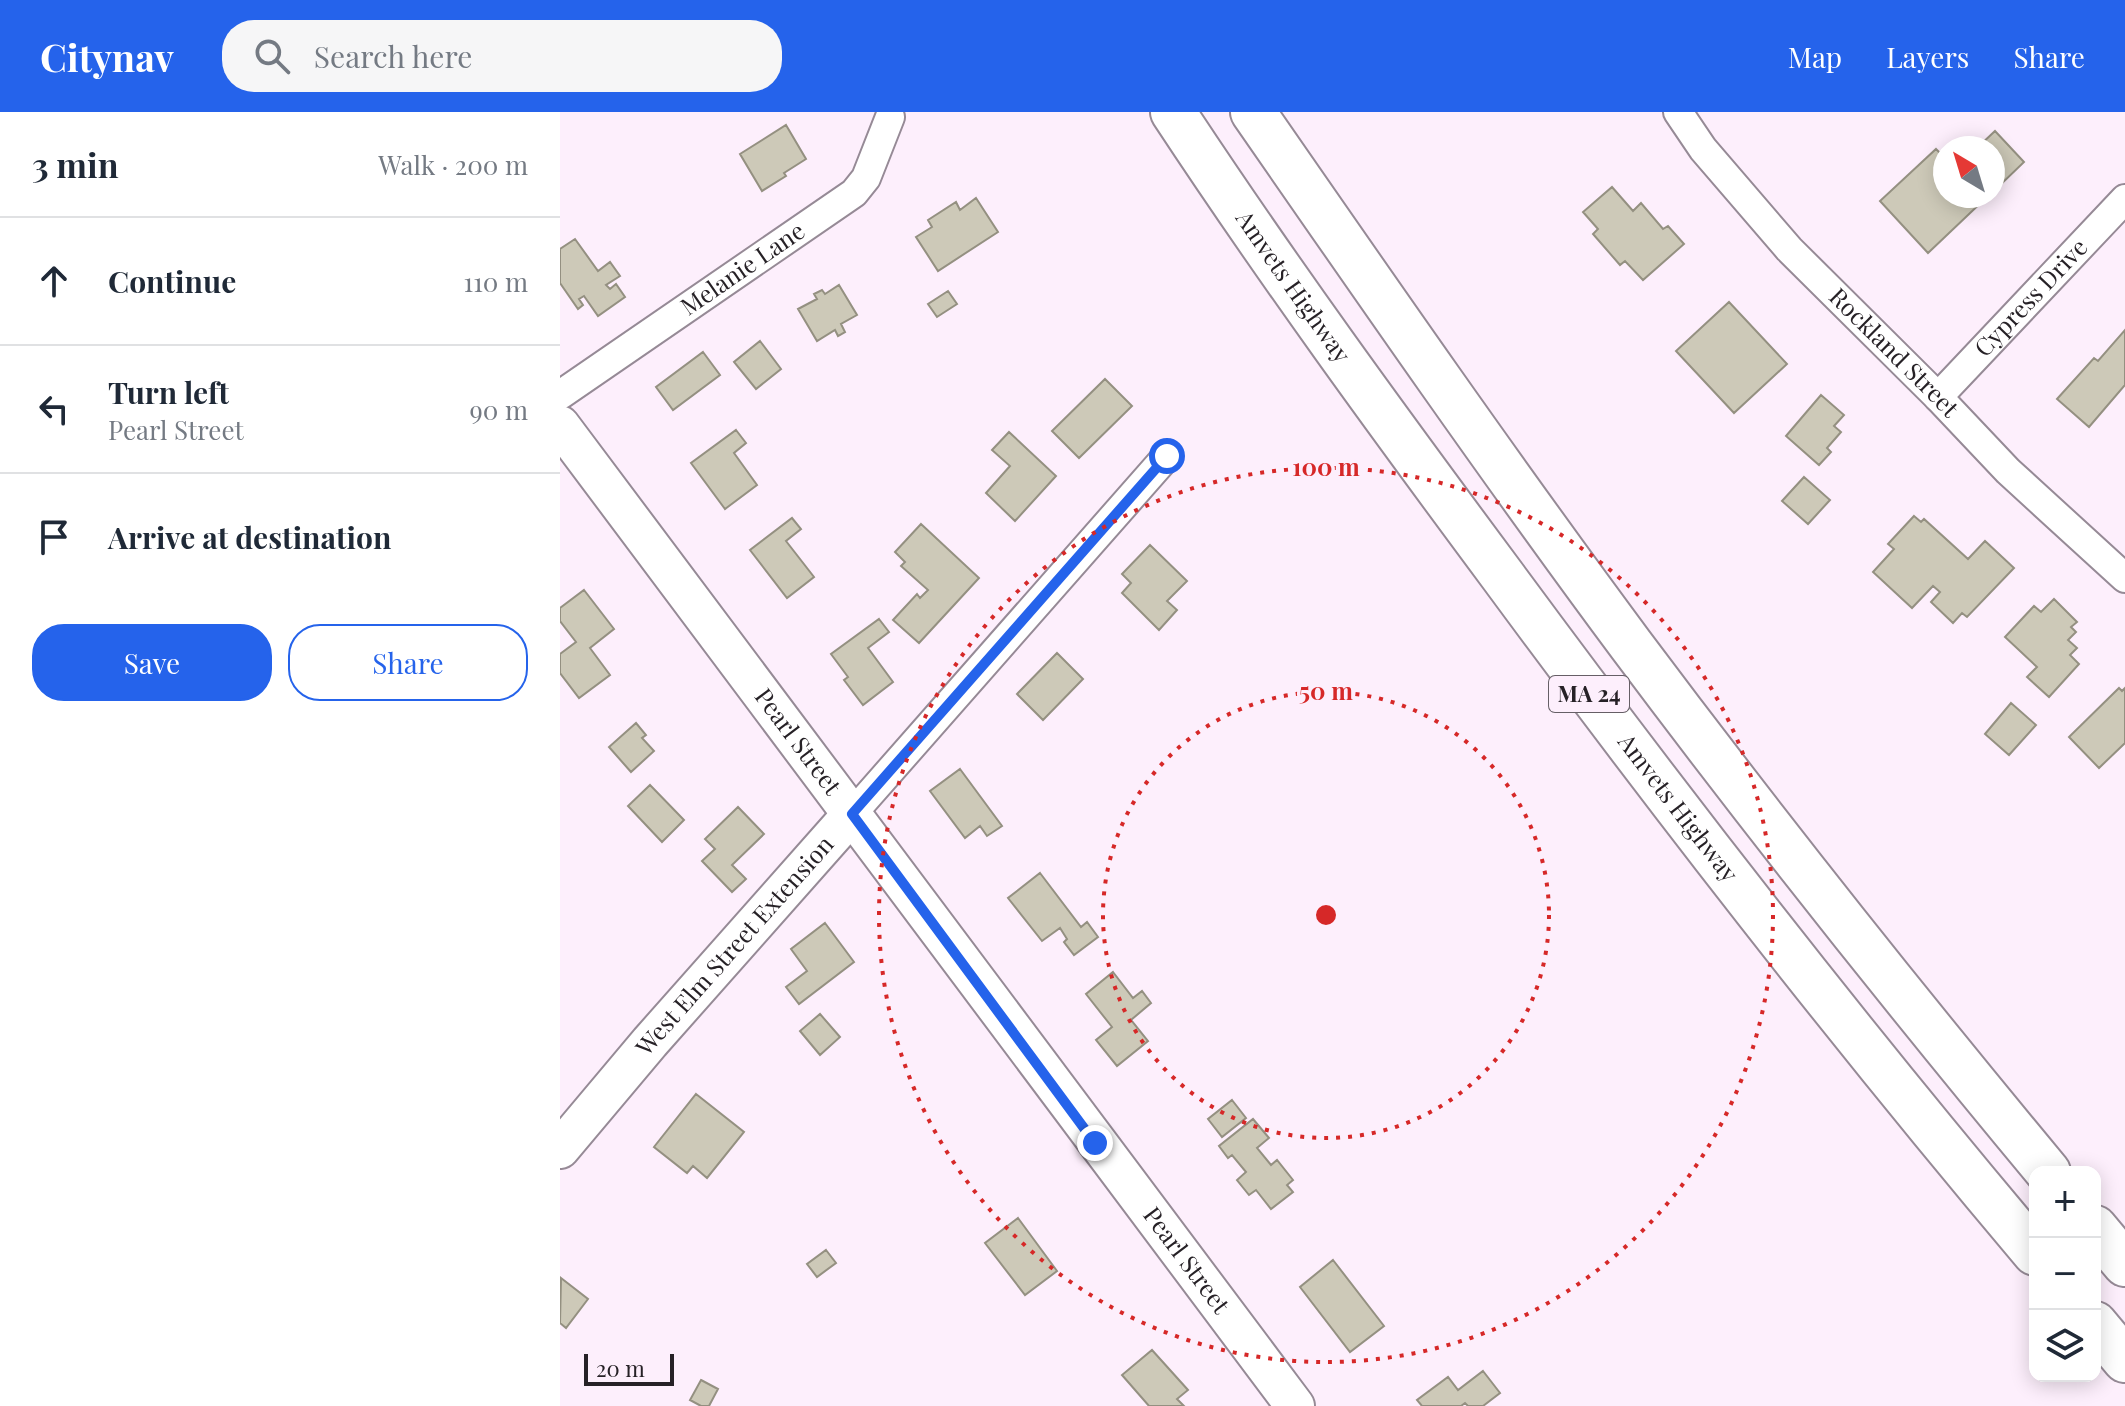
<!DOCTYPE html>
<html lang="en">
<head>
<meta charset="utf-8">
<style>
  body { margin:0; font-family:"Playfair Display",serif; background:#f6f6f7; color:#1f2937 }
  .controls { position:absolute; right:24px; bottom:24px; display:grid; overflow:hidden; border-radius:16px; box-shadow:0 4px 20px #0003 }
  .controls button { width:72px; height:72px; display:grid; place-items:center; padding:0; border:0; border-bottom:2px solid #e0e1e3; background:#fff; color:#1f2937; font:40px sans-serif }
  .compass { position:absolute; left:1373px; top:24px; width:72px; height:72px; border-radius:50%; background:#fff; box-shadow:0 4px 20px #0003; rotate:322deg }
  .scale { position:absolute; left:24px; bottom:20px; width:90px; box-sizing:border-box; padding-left:8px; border:4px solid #262126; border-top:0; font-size:22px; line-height:28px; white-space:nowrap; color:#262126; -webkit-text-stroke:6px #fdeffc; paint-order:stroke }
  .stop { position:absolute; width:24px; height:24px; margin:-18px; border:6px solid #2563eb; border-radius:50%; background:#fff }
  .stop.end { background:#2563eb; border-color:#fff; box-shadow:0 2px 8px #0008 }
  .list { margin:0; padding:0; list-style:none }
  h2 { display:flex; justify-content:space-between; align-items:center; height:104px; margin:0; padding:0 32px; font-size:34px }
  h2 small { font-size:26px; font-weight:400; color:#747a83 }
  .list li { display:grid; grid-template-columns:52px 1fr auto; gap:24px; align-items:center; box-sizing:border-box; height:128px; padding:0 32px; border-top:2px solid #e0e1e3 }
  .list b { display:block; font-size:30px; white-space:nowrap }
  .list p { margin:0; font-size:26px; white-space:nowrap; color:#747a83 }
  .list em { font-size:26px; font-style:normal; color:#747a83 }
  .actions { display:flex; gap:16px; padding:24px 32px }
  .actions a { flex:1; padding:18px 0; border:2px solid #2563eb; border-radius:32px; text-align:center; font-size:28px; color:#2563eb }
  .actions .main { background:#2563eb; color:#fff }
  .icon { flex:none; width:44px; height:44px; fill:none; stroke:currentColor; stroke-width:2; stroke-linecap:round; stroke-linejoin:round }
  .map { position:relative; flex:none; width:1565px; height:1294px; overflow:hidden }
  header { display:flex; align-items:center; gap:48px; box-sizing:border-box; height:112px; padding:0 40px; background:#2563eb; color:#fff }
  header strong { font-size:38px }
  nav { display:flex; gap:44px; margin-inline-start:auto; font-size:28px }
  .search { width:560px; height:72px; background:#f6f6f7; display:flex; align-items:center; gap:20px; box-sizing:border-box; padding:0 28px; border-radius:32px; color:#747a83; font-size:30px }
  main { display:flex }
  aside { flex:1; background:#fff }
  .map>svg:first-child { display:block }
  .building { fill:#cdc9b8; stroke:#949081; stroke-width:2 }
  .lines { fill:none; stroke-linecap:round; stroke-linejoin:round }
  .street-casing { stroke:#968a96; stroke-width:32 }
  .secondary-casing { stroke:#968a96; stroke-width:42 }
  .highway-casing { stroke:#968a96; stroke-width:48 }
  .street { stroke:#fff; stroke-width:28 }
  .secondary { stroke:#fff; stroke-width:38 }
  .highway { stroke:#fff; stroke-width:44 }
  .route { stroke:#2563eb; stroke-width:10 }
  .ring { fill:none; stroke:#d62828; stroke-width:4; stroke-dasharray:4 8 }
  .labels { text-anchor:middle; stroke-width:7; stroke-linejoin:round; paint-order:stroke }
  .shield { fill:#fdeffc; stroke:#665f66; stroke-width:2 }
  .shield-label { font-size:22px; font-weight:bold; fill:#262126 }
  .street-label { font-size:24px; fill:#262126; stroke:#fdeffc }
  .centre { fill:#d62828; stroke:#fdeffc; stroke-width:4 }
  .ring-label { font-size:24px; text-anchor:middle; font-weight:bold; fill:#d62828; stroke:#fdeffc; stroke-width:7; stroke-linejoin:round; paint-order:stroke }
</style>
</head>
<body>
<header>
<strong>Citynav</strong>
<div class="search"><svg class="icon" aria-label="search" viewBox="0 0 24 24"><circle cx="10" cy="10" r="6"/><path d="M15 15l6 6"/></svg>Search here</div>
<nav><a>Map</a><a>Layers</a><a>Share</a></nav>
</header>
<main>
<aside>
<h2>3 min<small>Walk · 200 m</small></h2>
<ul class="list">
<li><svg class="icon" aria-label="ahead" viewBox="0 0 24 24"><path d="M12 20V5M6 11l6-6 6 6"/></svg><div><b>Continue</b></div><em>110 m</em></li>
<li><svg class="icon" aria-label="left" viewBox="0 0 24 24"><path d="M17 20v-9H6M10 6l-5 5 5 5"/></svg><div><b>Turn left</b><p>Pearl Street</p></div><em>90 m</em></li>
<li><svg class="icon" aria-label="arrive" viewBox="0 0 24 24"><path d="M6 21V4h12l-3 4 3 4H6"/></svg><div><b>Arrive at destination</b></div></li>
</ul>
<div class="actions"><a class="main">Save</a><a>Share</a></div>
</aside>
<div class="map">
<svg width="1565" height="1294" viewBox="0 0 1565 1294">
  <rect width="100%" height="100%" fill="#fdeffc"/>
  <path class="building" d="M 226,13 L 246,47 L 224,61 L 226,64 L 202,79 L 180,42 Z
    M 1435,19 L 1464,50 L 1433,80 L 1433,36 L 1417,36 Z
    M 1376,37 L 1385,46 L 1385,84 L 1428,84 L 1368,141 L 1320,89 Z
    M 1052,75 L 1073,99 L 1081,91 L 1103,117 L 1108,114 L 1124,132 L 1083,168 L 1065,149 L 1060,153 L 1033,122 L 1038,117 L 1023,100 Z
    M 416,86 L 438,120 L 378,159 L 356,125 L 372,115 L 368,108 L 396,90 L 400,98 Z
    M 15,127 L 38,159 L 50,150 L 60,164 L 46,173 L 50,177 L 56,172 L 65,185 L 38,204 L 24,184 L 19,187 L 23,193 L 18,197 L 0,171 L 0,137 Z
    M 279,173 L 297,203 L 281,212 L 285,220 L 278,224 L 275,218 L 257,229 L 238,197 L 257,187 L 254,182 L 262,178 L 265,182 Z
    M 388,179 L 397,192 L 377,205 L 368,192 Z
    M 1169,190 L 1227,252 L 1174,301 L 1116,239 Z
    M 1565,218 L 1565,273 L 1529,315 L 1497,287 L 1534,246 L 1538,249 Z
    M 200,229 L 221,257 L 196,277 L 174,250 Z
    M 143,240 L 160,263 L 113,298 L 96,275 Z
    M 545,267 L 572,294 L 519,346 L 492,319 Z
    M 1261,283 L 1284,303 L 1274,314 L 1281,320 L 1267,336 L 1271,340 L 1259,353 L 1226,324 Z
    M 176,318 L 186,331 L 174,341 L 197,373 L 165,397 L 131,351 Z
    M 449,320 L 496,364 L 455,409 L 426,381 L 450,354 L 432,338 Z
    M 1244,365 L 1270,388 L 1248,412 L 1222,389 Z
    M 1354,404 L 1361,410 L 1364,407 L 1408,447 L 1425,429 L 1454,456 L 1407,505 L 1402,501 L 1393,511 L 1371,490 L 1380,480 L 1373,474 L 1352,496 L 1313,460 L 1334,437 L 1328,432 Z
    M 232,406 L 241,417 L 226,429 L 254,465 L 227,486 L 190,438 Z
    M 361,412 L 419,466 L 359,531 L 333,508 L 357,482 L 360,486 L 368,478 L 341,454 L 345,450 L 335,440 Z
    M 590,433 L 627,469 L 607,489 L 617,498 L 599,518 L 562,481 L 571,471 L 562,462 Z
    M 24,478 L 54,517 L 30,536 L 50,563 L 19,586 L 0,561 L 0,542 L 16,530 L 0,509 L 0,496 Z
    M 1494,487 L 1517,510 L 1511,515 L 1516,520 L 1508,528 L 1517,536 L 1510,543 L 1519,552 L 1489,585 L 1467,565 L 1477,555 L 1445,525 L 1474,494 L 1481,500 Z
    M 319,507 L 329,520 L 308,536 L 333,570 L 303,593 L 284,568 L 288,565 L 271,542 Z
    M 497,541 L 523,567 L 483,608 L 457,582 Z
    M 1559,576 L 1562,579 L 1565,576 L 1565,631 L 1539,656 L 1509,625 Z
    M 1451,591 L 1476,613 L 1449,643 L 1425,622 Z
    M 76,611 L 86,623 L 82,626 L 94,639 L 71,660 L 49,635 Z
    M 400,657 L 442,714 L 427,724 L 420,714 L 405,726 L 370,679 Z
    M 90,673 L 124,708 L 102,730 L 68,694 Z
    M 178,695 L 204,722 L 172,753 L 186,767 L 172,780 L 142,749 L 155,737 L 145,727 Z
    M 480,761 L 521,815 L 527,810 L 538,825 L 514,843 L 504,830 L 507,827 L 500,816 L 482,829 L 448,786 Z
    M 265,811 L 294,850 L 239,892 L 226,875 L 247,859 L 231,837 Z
    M 553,860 L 573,886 L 582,879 L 591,891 L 571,908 L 588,929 L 557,954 L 536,928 L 552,915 L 526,882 Z
    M 260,902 L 280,925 L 260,943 L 240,919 Z
    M 136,982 L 184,1020 L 147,1066 L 133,1054 L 127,1061 L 94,1035 Z
    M 672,988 L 686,1006 L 662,1025 L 648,1007 Z
    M 693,1007 L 709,1026 L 697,1036 L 711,1053 L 717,1048 L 733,1068 L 727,1073 L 733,1080 L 711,1097 L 696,1078 L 689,1083 L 677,1068 L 686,1060 L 672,1043 L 668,1046 L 659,1034 Z
    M 458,1106 L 497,1159 L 465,1183 L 425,1131 Z
    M 266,1138 L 276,1151 L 257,1165 L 247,1152 Z
    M 773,1148 L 824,1214 L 790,1240 L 740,1175 Z
    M 1,1166 L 28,1187 L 6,1216 L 0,1211 Z
    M 592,1238 L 628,1278 L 617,1287 L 624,1294 L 589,1294 L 562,1263 Z
    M 923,1259 L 940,1281 L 923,1294 L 908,1294 L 905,1291 L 901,1294 L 862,1294 L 857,1288 L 888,1265 L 898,1278 Z
    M 141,1268 L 158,1277 L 149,1294 L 141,1294 L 130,1288 Z"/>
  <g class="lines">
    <defs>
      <g id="street">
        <path id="s1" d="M 1118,0 L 1143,37 L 1229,137 L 1378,285 L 1448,359 L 1565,466"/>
        <path id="s2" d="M 0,283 L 294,81 L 306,66 L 330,5"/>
        <path id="s3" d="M 1378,285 L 1565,87"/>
        <path d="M 292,702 L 607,344"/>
      </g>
      <g id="secondary">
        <path id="s4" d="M 0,313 L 735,1294"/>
        <path id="s5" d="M 0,1037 L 90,930 L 292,702"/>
      </g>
      <g id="highway">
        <path id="s6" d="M 613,0 C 717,158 829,311 942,463 C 1113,695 1289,921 1475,1141"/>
        <path d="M 693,0 C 817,179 941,358 1071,533 C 1205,712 1345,888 1488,1060"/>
        <path d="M 1535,1116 L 1565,1152"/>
        <path d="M 1535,1212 L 1565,1248"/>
      </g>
    </defs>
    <use href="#street" class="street-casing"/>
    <use href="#secondary" class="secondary-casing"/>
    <use href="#highway" class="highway-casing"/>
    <use href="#street" class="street"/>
    <use href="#secondary" class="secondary"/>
    <use href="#highway" class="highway"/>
  </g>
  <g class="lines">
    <path class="route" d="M 535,1031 L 292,702 L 607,344"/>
  </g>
  <g class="ring">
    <circle cx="766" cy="803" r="223"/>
    <circle cx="766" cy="803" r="447"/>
  </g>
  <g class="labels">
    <rect class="shield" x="989" y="564" width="80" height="36" rx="6"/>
    <g class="shield-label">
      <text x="1029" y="590">MA 24</text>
    </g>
    <g class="street-label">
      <text dy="8" stroke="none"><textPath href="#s2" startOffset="222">Melanie Lane</textPath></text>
      <text dy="8" stroke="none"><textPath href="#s6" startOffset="212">Amvets Highway</textPath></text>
      <text dy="8" stroke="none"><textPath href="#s3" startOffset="136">Cypress Drive</textPath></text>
      <text dy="8" stroke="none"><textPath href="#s1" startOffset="324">Rockland Street</textPath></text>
      <text dy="8" stroke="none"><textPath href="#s4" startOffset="396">Pearl Street</textPath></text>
      <text dy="8" stroke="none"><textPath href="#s6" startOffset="860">Amvets Highway</textPath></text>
      <text dy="8" stroke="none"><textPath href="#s5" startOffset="268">West Elm Street Extension</textPath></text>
      <text dy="8" stroke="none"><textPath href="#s4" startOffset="1044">Pearl Street</textPath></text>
    </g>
  </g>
  <circle cx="766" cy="803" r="12" class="centre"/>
  <g class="ring-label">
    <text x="766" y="364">100 m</text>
    <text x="766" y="588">50 m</text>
  </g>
</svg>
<div class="controls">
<button>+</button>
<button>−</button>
<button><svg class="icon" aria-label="layers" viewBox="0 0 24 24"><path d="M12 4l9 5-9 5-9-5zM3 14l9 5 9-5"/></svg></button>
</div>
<svg class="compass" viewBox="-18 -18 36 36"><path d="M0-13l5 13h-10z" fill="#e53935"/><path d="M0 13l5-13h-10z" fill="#747a83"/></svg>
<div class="scale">20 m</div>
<div class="stop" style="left:607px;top:344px"></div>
<div class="stop end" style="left:535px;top:1031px"></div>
</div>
</main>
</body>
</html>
